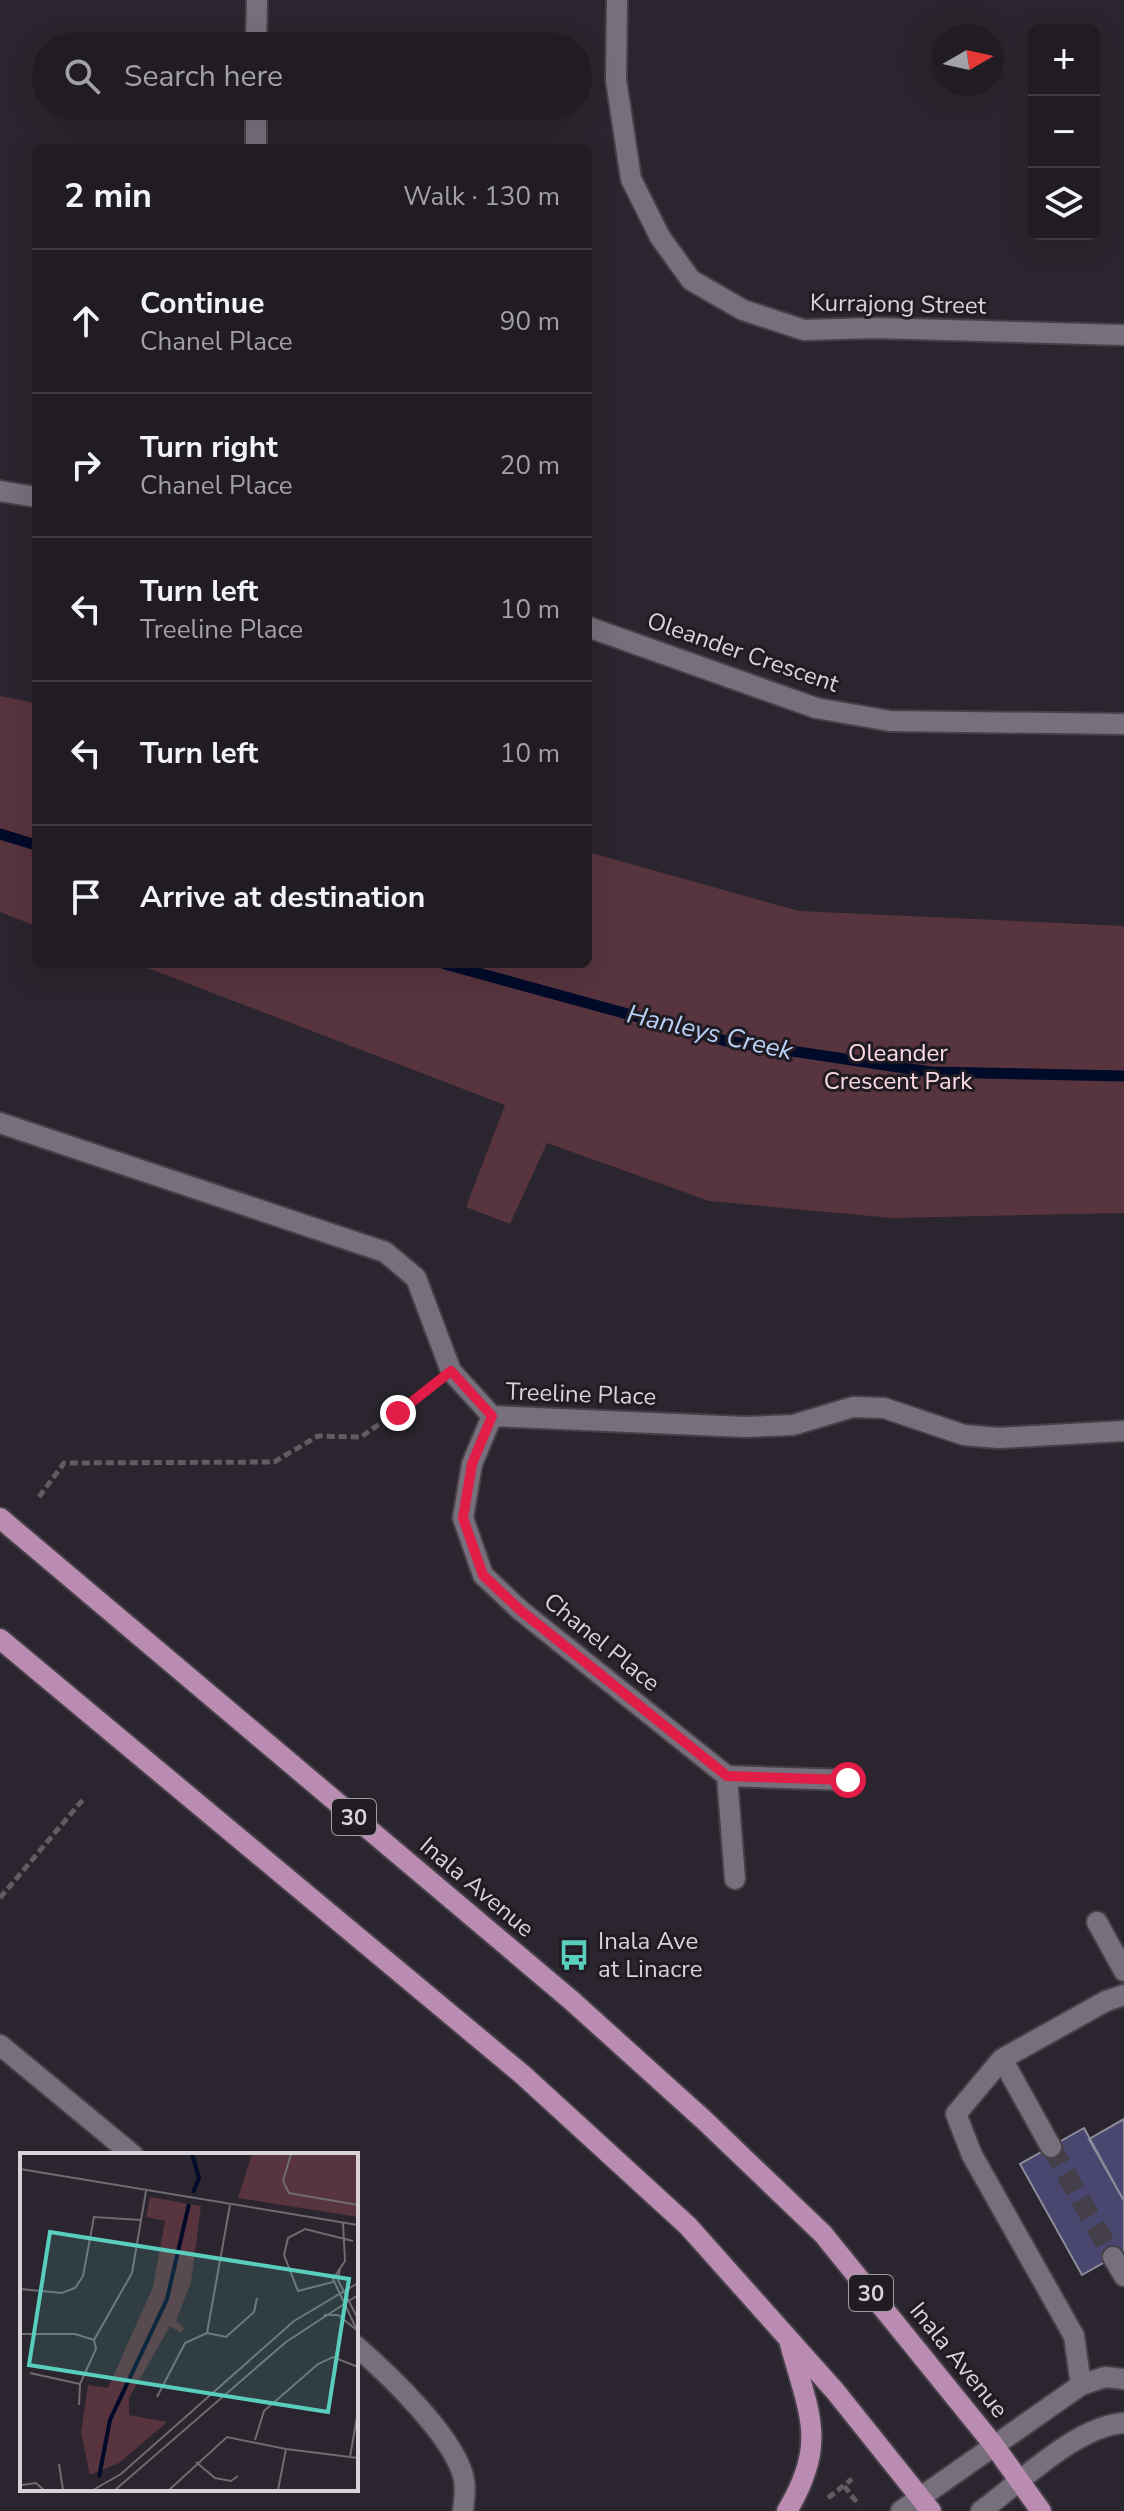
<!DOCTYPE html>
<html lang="en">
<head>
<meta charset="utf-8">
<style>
  body { margin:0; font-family:"Nunito Sans",sans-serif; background:#2d292f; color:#f1f3f6 }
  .controls { position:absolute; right:24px; top:24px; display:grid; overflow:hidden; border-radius:12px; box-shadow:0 8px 32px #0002 }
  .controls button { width:72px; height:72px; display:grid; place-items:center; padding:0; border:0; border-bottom:2px solid #3d3a40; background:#201c22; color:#f1f3f6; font:40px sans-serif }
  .compass { position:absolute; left:932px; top:24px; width:72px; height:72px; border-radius:50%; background:#201c22; box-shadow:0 8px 32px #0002; rotate:81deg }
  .stop { position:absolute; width:24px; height:24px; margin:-18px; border:6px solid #e11d48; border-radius:50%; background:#fff }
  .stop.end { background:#e11d48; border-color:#fff; box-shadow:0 2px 8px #0008 }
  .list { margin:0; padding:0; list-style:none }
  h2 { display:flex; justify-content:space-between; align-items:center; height:104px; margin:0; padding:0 32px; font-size:34px }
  h2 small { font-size:26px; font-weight:400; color:#a2a1a5 }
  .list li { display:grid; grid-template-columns:52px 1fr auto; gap:24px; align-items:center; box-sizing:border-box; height:144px; padding:0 32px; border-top:2px solid #3d3a40 }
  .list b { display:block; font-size:30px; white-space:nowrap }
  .list p { margin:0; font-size:26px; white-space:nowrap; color:#a2a1a5 }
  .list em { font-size:26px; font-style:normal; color:#a2a1a5 }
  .icon { flex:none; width:44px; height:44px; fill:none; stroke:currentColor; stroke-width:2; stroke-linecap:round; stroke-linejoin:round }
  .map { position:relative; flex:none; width:1124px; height:2511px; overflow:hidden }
  .search { position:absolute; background:#201c22; box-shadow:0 8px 32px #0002; left:32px; top:32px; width:560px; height:88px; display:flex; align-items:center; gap:20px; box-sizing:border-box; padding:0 28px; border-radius:44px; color:#a2a1a5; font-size:30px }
  .panel { position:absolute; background:#201c22; box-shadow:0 8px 32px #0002; left:32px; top:144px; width:560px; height:824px; border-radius:12px }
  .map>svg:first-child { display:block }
  .green { fill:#57343e }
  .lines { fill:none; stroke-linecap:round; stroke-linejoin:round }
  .stream { stroke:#000a29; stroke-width:11 }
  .building { fill:#494770; stroke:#8d8d9a; stroke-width:2 }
  .minor-tunnel { stroke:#443f48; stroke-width:20; stroke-dasharray:20 10; stroke-linecap:butt }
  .minor-casing { stroke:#464149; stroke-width:24 }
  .major-casing { stroke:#464149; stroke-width:24 }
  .path { stroke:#615c64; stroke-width:5; stroke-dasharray:8 4; stroke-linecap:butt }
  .minor { stroke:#77707c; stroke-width:20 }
  .major { stroke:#bb8cb1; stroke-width:20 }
  .route { stroke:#e11d48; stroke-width:10 }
  .labels { text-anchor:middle; stroke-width:6; stroke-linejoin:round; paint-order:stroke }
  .shield { fill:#211b24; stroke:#a09ca3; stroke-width:2 }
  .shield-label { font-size:22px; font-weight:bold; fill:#d7d3d9 }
  .street-label { font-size:24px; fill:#d7d3d9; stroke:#211b24 }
  .park-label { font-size:24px; fill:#fcdae2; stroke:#211b24 }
  .poi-label { font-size:24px; fill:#d7d3d9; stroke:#211b24; text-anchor:start }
  .water-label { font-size:26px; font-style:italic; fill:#bad1f7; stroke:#211b24 }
  .inset-river { fill:none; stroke:#000a29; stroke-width:4 }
  .inset-road { fill:none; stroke:#6f6b72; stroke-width:2 }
  .view { fill:#5acebd; fill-opacity:0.15; stroke:#5acebd; stroke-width:4 }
  .inset-edge { fill:none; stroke:#d7d3d9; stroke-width:4 }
</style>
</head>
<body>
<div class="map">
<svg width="1124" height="2511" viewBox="0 0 1124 2511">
  <rect width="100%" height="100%" fill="#2a252e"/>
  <path class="green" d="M 0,696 L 36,703 L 36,926 L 0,912 Z
    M 588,852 L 799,911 L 1124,926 L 1124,1213 L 892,1218 L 709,1201 L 547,1143 L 510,1224 L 466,1207 L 505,1105 L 137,964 L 588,964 Z"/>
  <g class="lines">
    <path class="stream" d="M 0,834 L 36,845
      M 445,964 L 726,1041 L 931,1072 L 1124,1076"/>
  </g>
  <path class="building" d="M 1124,2119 L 1124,2201 L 1089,2139 Z
    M 1084,2128 L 1124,2201 L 1124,2251 L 1082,2275 L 1020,2164 Z"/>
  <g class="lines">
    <path class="minor-tunnel" d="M 1051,2147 L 1113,2257"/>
    <defs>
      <path id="minor" d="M 617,0 L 616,80 L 631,179 L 660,237 L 691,280 L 743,310 L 804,330 L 875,328 L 1124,335
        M 256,46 L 257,0
        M 256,148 L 256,106
        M 0,491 L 36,497
        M 588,627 L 816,708 L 890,721 L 1124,724
        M 0,1123 L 385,1252 L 416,1278 L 451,1371 L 492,1416 L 745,1427 L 793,1425 L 853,1407 L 884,1408 L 964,1435 L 998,1438 L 1124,1431
        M 492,1416 L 472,1464 L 463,1518 L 483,1575 L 520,1610 L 727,1776 L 848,1780
        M 727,1776 L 735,1879
        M 1097,1922 L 1124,1971
        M 0,2045 L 133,2155
        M 1002,2059 L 1051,2147
        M 1113,2257 L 1124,2276
        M 356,2346 C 387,2373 457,2439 464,2480 C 466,2489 464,2501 463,2511
        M 1081,2385 L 1074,2336 L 972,2155 L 956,2114 L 1002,2059 L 1106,2001 L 1124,1995
        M 901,2511 L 1081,2385 L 1105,2377 L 1124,2379
        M 981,2511 C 1020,2483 1076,2426 1124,2423"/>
      <path id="major" d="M 0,1518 L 571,2000 L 704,2120 L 823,2234 L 993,2444 L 1041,2511
        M 0,1639 L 523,2075 L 688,2226 L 835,2391 L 931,2511
        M 787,2511 C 828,2443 809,2414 790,2344"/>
    </defs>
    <use href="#minor" class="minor-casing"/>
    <use href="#major" class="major-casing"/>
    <path class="path" d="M 39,1497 L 64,1463 L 274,1462 L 318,1436 L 361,1437 L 429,1389
      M 0,1898 L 85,1797
      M 844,2486 L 859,2505
      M 828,2498 L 852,2479"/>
    <use href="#minor" class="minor"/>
    <use href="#major" class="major"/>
  </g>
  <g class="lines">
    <path class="route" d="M 398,1413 L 451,1371 L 492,1416 L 472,1464 L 463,1518 L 483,1575 L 520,1610 L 727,1776 L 848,1780"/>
  </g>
  <defs>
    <symbol id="bus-bare" viewBox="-9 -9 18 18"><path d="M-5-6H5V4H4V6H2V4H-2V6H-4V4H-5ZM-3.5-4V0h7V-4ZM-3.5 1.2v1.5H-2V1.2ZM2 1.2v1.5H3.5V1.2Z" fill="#5acebd" stroke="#211b24" stroke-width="2.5" paint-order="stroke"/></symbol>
  </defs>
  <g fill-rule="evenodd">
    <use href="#bus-bare" x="552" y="1933" width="44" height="44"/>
  </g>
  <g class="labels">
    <g class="shield">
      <rect x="332" y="1799" width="44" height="36" rx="6"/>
      <rect x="849" y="2275" width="44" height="36" rx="6"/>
    </g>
    <g class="shield-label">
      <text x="354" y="1825">30</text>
      <text x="871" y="2301">30</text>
    </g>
    <g class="street-label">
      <text transform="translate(898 304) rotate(1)" y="8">Kurrajong Street</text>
      <text transform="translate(743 652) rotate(19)" y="8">Oleander Crescent</text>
      <text transform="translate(581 1394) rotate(2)" y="8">Treeline Place</text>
      <text transform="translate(602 1642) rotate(39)" y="8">Chanel Place</text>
      <text transform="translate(477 1887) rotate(40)" y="8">Inala Avenue</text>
      <text transform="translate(959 2360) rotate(51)" y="8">Inala Avenue</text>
    </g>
    <g class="park-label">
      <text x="898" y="1061">Oleander<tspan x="898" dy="28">Crescent Park</tspan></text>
    </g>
    <g class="poi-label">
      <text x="598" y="1949">Inala Ave<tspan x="598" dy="28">at Linacre</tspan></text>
    </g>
    <g class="water-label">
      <text transform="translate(710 1032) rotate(13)" y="9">Hanleys Creek</text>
    </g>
  </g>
  <g transform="translate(20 2153)">
    <rect width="338" height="338" fill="#2a252e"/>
    <path d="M 232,1 L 338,1 L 338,64 L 218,45 ZM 130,44 L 181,53 L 171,129 L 156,168 L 164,175 L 161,180 L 150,173 L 109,245 L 109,262 L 147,269 L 99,310 L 70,322 L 61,280 L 68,232 L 88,235 L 133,134 L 145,68 L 126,64 Z" fill="#57343e"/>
    <path class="inset-river" d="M 172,1 L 179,25 L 173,40M 79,324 L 90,267 L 147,146 L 169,51"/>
    <path class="inset-road" d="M 271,1 L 263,28 L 269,40 L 338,52M 0,16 L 338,72M 323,70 L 325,108 L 313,126 L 336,175M 320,115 L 318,127 L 338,166M 313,129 L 278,138 L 264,102 L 268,85 L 285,76 L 333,88M 0,136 L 42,140 L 55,135 L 63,123 L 74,64 L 121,67M 304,162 L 318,162 L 338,178M 187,180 L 206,184 L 234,159 L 237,145M 2,181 L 55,181 L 74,187M 10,220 L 60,231M 137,244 L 165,190 L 187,180 L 210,52M 59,252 L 60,231 L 76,196 L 74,187 L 112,120 L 126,38M 235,287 L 244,258 L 298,211 L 313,204 L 338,214M 266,296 L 338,305M 330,304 L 338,258M 176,309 L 195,325 L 211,328 L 218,323M 39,311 L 43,337M 2,332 L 16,330 L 24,337M 73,337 L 101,321 L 274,168 L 338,130M 95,337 L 266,189 L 338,142M 149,337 L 207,284 L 266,296M 258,337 L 266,296"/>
    <path class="view" d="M 30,79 L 329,126 L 308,259 L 9,212 Z"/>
    <rect width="338" height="338" class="inset-edge"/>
  </g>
</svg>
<div class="controls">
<button>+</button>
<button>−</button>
<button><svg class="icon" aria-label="layers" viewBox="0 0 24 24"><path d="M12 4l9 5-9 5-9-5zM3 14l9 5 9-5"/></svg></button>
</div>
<svg class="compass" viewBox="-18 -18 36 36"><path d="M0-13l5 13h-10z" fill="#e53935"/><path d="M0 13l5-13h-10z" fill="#a2a1a5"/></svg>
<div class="stop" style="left:848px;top:1780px"></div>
<div class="stop end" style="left:398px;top:1413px"></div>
<div class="search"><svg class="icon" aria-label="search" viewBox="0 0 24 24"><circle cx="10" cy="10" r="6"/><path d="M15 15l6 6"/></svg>Search here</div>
<section class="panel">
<h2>2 min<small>Walk · 130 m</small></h2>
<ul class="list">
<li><svg class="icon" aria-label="ahead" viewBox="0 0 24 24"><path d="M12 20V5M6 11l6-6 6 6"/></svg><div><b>Continue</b><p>Chanel Place</p></div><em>90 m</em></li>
<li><svg class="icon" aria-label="right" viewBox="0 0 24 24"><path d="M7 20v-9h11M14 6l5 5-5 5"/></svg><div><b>Turn right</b><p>Chanel Place</p></div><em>20 m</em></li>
<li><svg class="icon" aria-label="left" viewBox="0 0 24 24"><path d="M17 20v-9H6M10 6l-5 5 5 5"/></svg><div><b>Turn left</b><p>Treeline Place</p></div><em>10 m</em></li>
<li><svg class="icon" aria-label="left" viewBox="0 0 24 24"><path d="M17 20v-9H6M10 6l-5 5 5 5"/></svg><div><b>Turn left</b></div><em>10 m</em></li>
<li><svg class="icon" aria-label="arrive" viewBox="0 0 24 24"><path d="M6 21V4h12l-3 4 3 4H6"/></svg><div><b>Arrive at destination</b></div></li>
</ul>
</section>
</div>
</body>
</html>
